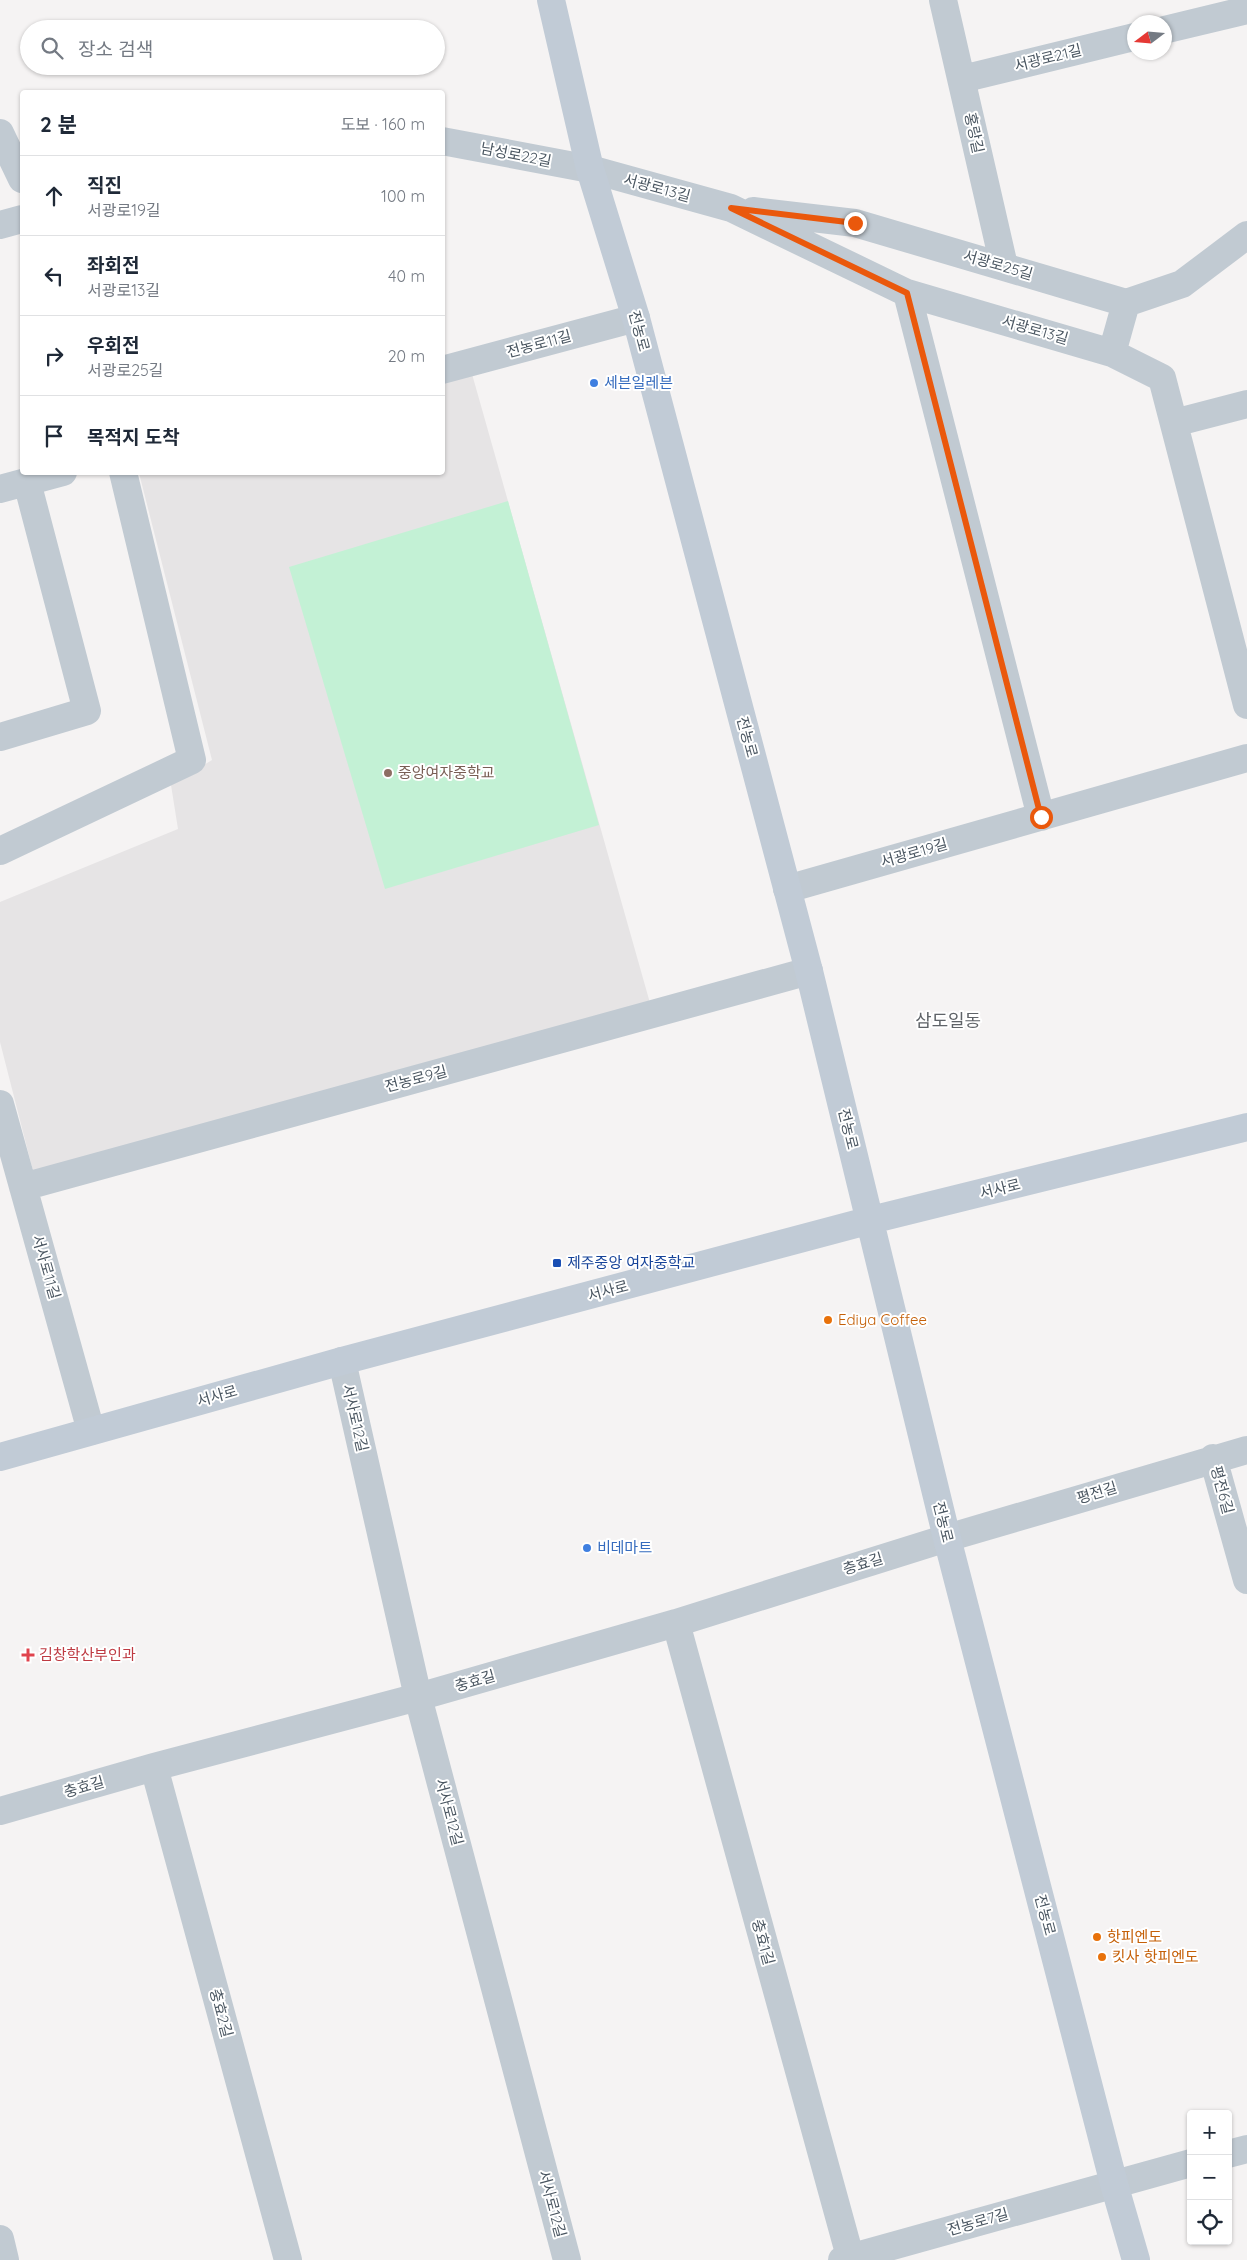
<!DOCTYPE html>
<html lang="ko">
<head>
<meta charset="utf-8">
<style>
  body { margin:0; font-family:Quicksand,"Noto Sans KR",sans-serif; background:#f2f2f3; color:#1f2937 }
  .controls { position:absolute; right:15px; bottom:15px; display:grid; overflow:hidden; border-radius:5px; box-shadow:0 1px 4px #0004 }
  .controls button { width:45px; height:45px; display:grid; place-items:center; padding:0; border:0; border-bottom:1px solid #e0e1e3; background:#fff; color:#1f2937; font:25px sans-serif }
  .compass { position:absolute; left:1127px; top:15px; width:45px; height:45px; border-radius:50%; background:#fff; box-shadow:0 1px 4px #0004; rotate:254deg }
  .stop { position:absolute; width:15px; height:15px; margin:-11px; border:4px solid #ea580c; border-radius:50%; background:#fff }
  .stop.end { background:#ea580c; border-color:#fff; box-shadow:0 1px 5px #0008 }
  .list { margin:0; padding:0; list-style:none }
  h2 { display:flex; justify-content:space-between; align-items:center; height:65px; margin:0; padding:0 20px; font-size:21px }
  h2 small { font-size:16px; font-weight:400; color:#747a83 }
  .list li { display:grid; grid-template-columns:32px 1fr auto; gap:15px; align-items:center; box-sizing:border-box; height:80px; padding:0 20px; border-top:1px solid #e0e1e3 }
  .list b { display:block; font-size:19px; white-space:nowrap }
  .list p { margin:0; font-size:16px; white-space:nowrap; color:#747a83 }
  .list em { font-size:16px; font-style:normal; color:#747a83 }
  .icon { flex:none; width:28px; height:28px; fill:none; stroke:currentColor; stroke-width:2; stroke-linecap:round; stroke-linejoin:round }
  .map { position:relative; flex:none; width:1247px; height:2260px; overflow:hidden }
  .search { position:absolute; background:#fff; box-shadow:0 1px 4px #0004; left:20px; top:20px; width:425px; height:55px; display:flex; align-items:center; gap:12px; box-sizing:border-box; padding:0 18px; border-radius:28px; color:#747a83; font-size:19px }
  .panel { position:absolute; background:#fff; box-shadow:0 1px 4px #0004; left:20px; top:90px; width:425px; height:385px; border-radius:5px }
  .map>svg:first-child { display:block }
  .education { fill:#e6e4e5 }
  .green { fill:#c3f1d5 }
  .lines { fill:none; stroke-linecap:round; stroke-linejoin:round }
  .street { stroke:#c1cad2; stroke-width:28 }
  .secondary { stroke:#c1cbd6; stroke-width:28 }
  .route { stroke:#ea580c; stroke-width:6 }
  .shop-dot { fill:#3f7fe0; stroke:#fff; stroke-width:2 }
  .education-dot { fill:#8d6e63; stroke:#fff; stroke-width:2 }
  .transit-dot { fill:#1a4fb4; stroke:#fff; stroke-width:2 }
  .food-dot { fill:#e8710a; stroke:#fff; stroke-width:2 }
  .health-dot { fill:#e0444e; stroke:#fff; stroke-width:2 }
  .labels { text-anchor:middle; stroke-width:4; stroke-linejoin:round; paint-order:stroke }
  .street-label { font-size:15px; fill:#4a5661; stroke:#fff }
  .shop-label { font-size:15px; fill:#366cbe; stroke:#fff; text-anchor:start }
  .education-label { font-size:15px; fill:#785e54; stroke:#fff; text-anchor:start }
  .transit-label { font-size:15px; fill:#164399; stroke:#fff; text-anchor:start }
  .food-label { font-size:15px; fill:#c56008; stroke:#fff; text-anchor:start }
  .health-label { font-size:15px; fill:#be3a42; stroke:#fff; text-anchor:start }
  .quarter-label { font-size:18px; fill:#5f6368; stroke:#fff }
</style>
</head>
<body>
<div class="map">
<svg width="1247" height="2260" viewBox="0 0 1247 2260">
  <rect width="100%" height="100%" fill="#f5f3f3"/>
  <path class="education" d="M 472,374 L 650,1003 L 33,1171 L 0,1042 L 0,902 L 178,829 L 171,785 L 212,760 L 139,473 L 442,472 L 443,381 Z"/>
  <path class="green" d="M 508,501 L 599,825 L 385,889 L 289,567 Z"/>
  <g class="lines">
    <path class="street" d="M 943,0 L 1004,266
      M 1164,30 L 1247,10
      M 962,79 L 1134,37
      M 0,133 L 22,179
      M 442,141 L 590,169 L 731,208 L 907,293 L 1112,353 L 1162,378 L 1247,705
      M 753,211 L 855,223 L 1126,303 L 1182,284 L 1247,235
      M 0,225 L 22,219
      M 907,293 L 1041,817
      M 1112,353 L 1126,303
      M 442,370 L 636,318
      M 1174,423 L 1247,404
      M 0,489 L 63,472
      M 0,737 L 87,711 L 27,482
      M 0,851 L 192,760 L 123,472
      M 787,889 L 1247,758
      M 0,1104 L 91,1431
      M 23,1187 L 809,971
      M 342,1361 L 418,1697 L 567,2260
      M 1213,1458 L 1247,1580
      M 676,1623 L 851,2260
      M 154,1767 L 288,2260
      M 0,1811 L 154,1767 L 418,1697 L 676,1623 L 947,1538 L 1247,1450
      M 1228,2154 L 1247,2149
      M 0,2239 L 5,2260
      M 842,2260 L 1191,2163"/>
    <path class="secondary" d="M 551,0 L 590,169 L 636,318 L 809,971 L 947,1538 L 1114,2184 L 1136,2260
      M 0,1457 L 342,1361 L 871,1220 L 1247,1127"/>
  </g>
  <g class="lines">
    <path class="route" d="M 855,223 L 731,208 L 907,293 L 1041,817"/>
  </g>
  <g class="shop-dot">
    <circle cx="594" cy="383" r="5"/>
    <circle cx="587" cy="1548" r="5"/>
  </g>
  <circle class="education-dot" cx="388" cy="773" r="5"/>
  <rect class="transit-dot" x="552" y="1258" width="10" height="10" rx="2.5"/>
  <g class="food-dot">
    <circle cx="828" cy="1320" r="5"/>
    <circle cx="1097" cy="1937" r="5"/>
    <circle cx="1102" cy="1957" r="5"/>
  </g>
  <path class="health-dot" d="M25.5 1647.5h5v5h5v5h-5v5h-5v-5h-5v-5h5z"/>
  <g class="labels">
    <g class="street-label">
      <text transform="translate(1048 58) rotate(-14)" y="5">서광로21길</text>
      <text transform="translate(974 133) rotate(78)" y="5">홍랑길</text>
      <text transform="translate(516 155) rotate(11)" y="5">남성로22길</text>
      <text transform="translate(657 188) rotate(15)" y="5">서광로13길</text>
      <text transform="translate(998 265) rotate(16)" y="5">서광로25길</text>
      <text transform="translate(1035 330) rotate(16)" y="5">서광로13길</text>
      <text transform="translate(639 331) rotate(75)" y="5">전농로</text>
      <text transform="translate(539 344) rotate(-15)" y="5">전농로11길</text>
      <text transform="translate(747 737) rotate(75)" y="5">전농로</text>
      <text transform="translate(914 853) rotate(-16)" y="5">서광로19길</text>
      <text transform="translate(416 1079) rotate(-15)" y="5">전농로9길</text>
      <text transform="translate(848 1129) rotate(76)" y="5">전농로</text>
      <text transform="translate(1000 1189) rotate(-14)" y="5">서사로</text>
      <text transform="translate(46 1267) rotate(74)" y="5">서사로11길</text>
      <text transform="translate(608 1291) rotate(-15)" y="5">서사로</text>
      <text transform="translate(217 1396) rotate(-16)" y="5">서사로</text>
      <text transform="translate(355 1418) rotate(77)" y="5">서사로12길</text>
      <text transform="translate(1222 1490) rotate(75)" y="5">평전6길</text>
      <text transform="translate(1097 1493) rotate(-17)" y="5">평전길</text>
      <text transform="translate(943 1522) rotate(76)" y="5">전농로</text>
      <text transform="translate(863 1564) rotate(-17)" y="5">충효길</text>
      <text transform="translate(475 1681) rotate(-16)" y="5">충효길</text>
      <text transform="translate(84 1787) rotate(-16)" y="5">충효길</text>
      <text transform="translate(449 1812) rotate(75)" y="5">서사로12길</text>
      <text transform="translate(1045 1915) rotate(75)" y="5">전농로</text>
      <text transform="translate(763 1942) rotate(75)" y="5">충효1길</text>
      <text transform="translate(221 2013) rotate(75)" y="5">충효2길</text>
      <text transform="translate(552 2204) rotate(75)" y="5">서사로12길</text>
      <text transform="translate(978 2222) rotate(-16)" y="5">전농로7길</text>
    </g>
    <g class="shop-label">
      <text x="604" y="388">세븐일레븐</text>
      <text x="597" y="1553">비데마트</text>
    </g>
    <g class="education-label">
      <text x="398" y="778">중앙여자중학교</text>
    </g>
    <g class="transit-label">
      <text x="567" y="1268">제주중앙 여자중학교</text>
    </g>
    <g class="food-label">
      <text x="838" y="1325">Ediya Coffee</text>
      <text x="1107" y="1942">핫피엔도</text>
      <text x="1112" y="1962">킷사 핫피엔도</text>
    </g>
    <g class="health-label">
      <text x="39" y="1660">김창학산부인과</text>
    </g>
    <g class="quarter-label">
      <text x="948" y="1027">삼도일동</text>
    </g>
  </g>
</svg>
<div class="controls">
<button>+</button>
<button>−</button>
<button><svg class="icon" aria-label="locate" viewBox="0 0 24 24"><circle cx="12" cy="12" r="6"/><path d="M12 2v4M12 18v4M2 12h4M18 12h4"/></svg></button>
</div>
<svg class="compass" viewBox="-18 -18 36 36"><path d="M0-13l5 13h-10z" fill="#e53935"/><path d="M0 13l5-13h-10z" fill="#747a83"/></svg>
<div class="stop" style="left:1041px;top:817px"></div>
<div class="stop end" style="left:855px;top:223px"></div>
<div class="search"><svg class="icon" aria-label="search" viewBox="0 0 24 24"><circle cx="10" cy="10" r="6"/><path d="M15 15l6 6"/></svg>장소 검색</div>
<section class="panel">
<h2>2 분<small>도보 · 160 m</small></h2>
<ul class="list">
<li><svg class="icon" aria-label="ahead" viewBox="0 0 24 24"><path d="M12 20V5M6 11l6-6 6 6"/></svg><div><b>직진</b><p>서광로19길</p></div><em>100 m</em></li>
<li><svg class="icon" aria-label="left" viewBox="0 0 24 24"><path d="M17 20v-9H6M10 6l-5 5 5 5"/></svg><div><b>좌회전</b><p>서광로13길</p></div><em>40 m</em></li>
<li><svg class="icon" aria-label="right" viewBox="0 0 24 24"><path d="M7 20v-9h11M14 6l5 5-5 5"/></svg><div><b>우회전</b><p>서광로25길</p></div><em>20 m</em></li>
<li><svg class="icon" aria-label="arrive" viewBox="0 0 24 24"><path d="M6 21V4h12l-3 4 3 4H6"/></svg><div><b>목적지 도착</b></div></li>
</ul>
</section>
</div>
</body>
</html>
